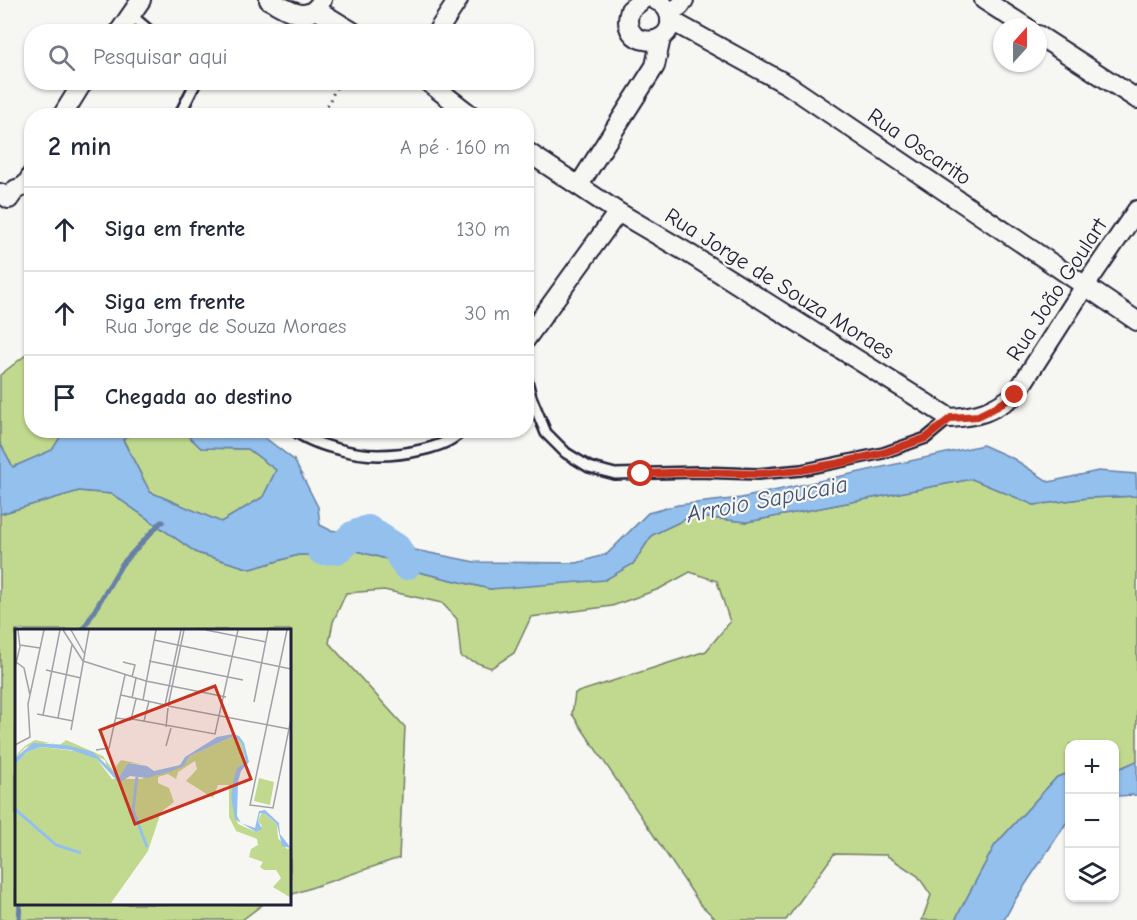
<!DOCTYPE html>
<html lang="pt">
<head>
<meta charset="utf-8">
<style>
  body { margin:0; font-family:"Comic Neue",sans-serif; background:#f6f6f7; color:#1f2937 }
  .controls { position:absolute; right:18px; bottom:18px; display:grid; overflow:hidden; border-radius:12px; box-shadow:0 2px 4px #0004 }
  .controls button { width:54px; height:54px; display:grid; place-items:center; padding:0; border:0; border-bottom:2px solid #e0e1e3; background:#fff; color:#1f2937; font:30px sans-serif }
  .compass { position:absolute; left:993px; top:18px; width:54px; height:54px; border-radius:50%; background:#fff; box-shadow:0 2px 4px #0004; rotate:21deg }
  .stop { position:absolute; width:18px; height:18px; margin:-14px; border:4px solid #c8321e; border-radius:50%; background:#fff }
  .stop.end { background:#c8321e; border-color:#fff; box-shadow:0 2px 6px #0008 }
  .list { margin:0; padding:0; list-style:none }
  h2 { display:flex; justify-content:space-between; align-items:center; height:78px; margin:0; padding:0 24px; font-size:26px }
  h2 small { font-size:20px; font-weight:400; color:#747a83 }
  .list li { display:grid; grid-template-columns:39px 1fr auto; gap:18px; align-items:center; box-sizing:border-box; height:84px; padding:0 24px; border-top:2px solid #e0e1e3 }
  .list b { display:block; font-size:22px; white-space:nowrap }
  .list p { margin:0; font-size:20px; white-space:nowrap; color:#747a83 }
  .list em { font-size:20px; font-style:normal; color:#747a83 }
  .icon { flex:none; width:33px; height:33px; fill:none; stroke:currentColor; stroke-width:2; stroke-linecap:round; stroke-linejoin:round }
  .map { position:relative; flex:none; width:1137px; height:920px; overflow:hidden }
  .search { position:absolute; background:#fff; box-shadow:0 2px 4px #0004; left:24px; top:24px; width:510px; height:66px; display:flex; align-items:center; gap:15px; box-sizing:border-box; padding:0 21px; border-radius:24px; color:#747a83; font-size:22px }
  .panel { position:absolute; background:#fff; box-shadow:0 2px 4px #0004; left:24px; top:108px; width:510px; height:330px; border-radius:24px }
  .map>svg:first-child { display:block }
  .green { fill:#c1d98f; stroke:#727e65; stroke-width:1.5 }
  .water { fill:#94c0ed; stroke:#6681a6; stroke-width:1.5 }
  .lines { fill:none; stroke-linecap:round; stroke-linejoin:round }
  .stream { stroke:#6681a6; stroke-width:5 }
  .river { stroke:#94c0ed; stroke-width:30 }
  .service-casing { stroke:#22223b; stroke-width:14 }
  .minor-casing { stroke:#22223b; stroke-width:22 }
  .path { stroke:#22223b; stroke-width:3; stroke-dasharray:1.5 4.5; stroke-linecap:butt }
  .service { stroke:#f6f6f2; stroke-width:9 }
  .minor { stroke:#f6f6f2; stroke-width:18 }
  .route { stroke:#c8321e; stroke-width:8 }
  .labels { text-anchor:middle; stroke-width:4.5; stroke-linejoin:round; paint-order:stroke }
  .street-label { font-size:22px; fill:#22223b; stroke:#f6f6f2 }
  .water-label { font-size:24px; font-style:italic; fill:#445170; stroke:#f6f6f2 }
  .inset-river { fill:none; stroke:#94c0ed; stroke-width:3 }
  .inset-road { fill:none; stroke:#a1a1a9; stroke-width:1.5 }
  .view { fill:#c8321e; fill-opacity:0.15; stroke:#c8321e; stroke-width:3 }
  .inset-edge { fill:none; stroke:#22223b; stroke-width:3 }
</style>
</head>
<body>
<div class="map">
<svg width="1137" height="920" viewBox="0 0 1137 920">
  <rect width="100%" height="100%" fill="#f6f6f2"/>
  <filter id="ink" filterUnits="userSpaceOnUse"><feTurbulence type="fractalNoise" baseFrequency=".0167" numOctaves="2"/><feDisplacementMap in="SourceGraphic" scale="12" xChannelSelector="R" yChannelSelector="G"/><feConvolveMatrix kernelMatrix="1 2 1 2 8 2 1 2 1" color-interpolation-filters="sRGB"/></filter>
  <g filter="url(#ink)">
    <path class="green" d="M 31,351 L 32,430 L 64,431 L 53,450 L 13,467 L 0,443 L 0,375 Z
      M 132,431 L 183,431 L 201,448 L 248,449 L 276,470 L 263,497 L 221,522 L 150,492 L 123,439 Z
      M 972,479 L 1034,505 L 1088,498 L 1137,496 L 1137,761 L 1121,768 L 1115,767 L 1114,744 L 1070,744 L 1069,773 L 1057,777 L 995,845 L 955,920 L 922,920 L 931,895 L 918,876 L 886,855 L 834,854 L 786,920 L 717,920 L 700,904 L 572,714 L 575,693 L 706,651 L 730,622 L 717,581 L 690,572 L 659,589 L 612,606 L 531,617 L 514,653 L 491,668 L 461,657 L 457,619 L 442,603 L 384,590 L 346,593 L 333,622 L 329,643 L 405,727 L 399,858 L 290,895 L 290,630 L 16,630 L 16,904 L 263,904 L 242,920 L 0,920 L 0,514 L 79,491 L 112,494 L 197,553 L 251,569 L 298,555 L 328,555 L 357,551 L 390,560 L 410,570 L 490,589 L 633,564 L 652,535 L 692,516 L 747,522 Z"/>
    <path class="water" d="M 64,431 L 132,431 L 123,440 L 150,492 L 221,522 L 263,497 L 276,470 L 248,449 L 201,448 L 183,431 L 256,431 L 294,460 L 318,507 L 320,525 L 330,530 L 394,539 L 415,550 L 475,562 L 577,563 L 607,554 L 648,513 L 678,505 L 741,498 L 983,445 L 1014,459 L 1049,482 L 1098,471 L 1136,474 L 1137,496 L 1088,498 L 1034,505 L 972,479 L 747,522 L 692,516 L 652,535 L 633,564 L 605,580 L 490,589 L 410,570 L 390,560 L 357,551 L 328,555 L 298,555 L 251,569 L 197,553 L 112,494 L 79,491 L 0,514 L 0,443 L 13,467 L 52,450 Z
      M 1137,761 L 1137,795 L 1115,796 L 1115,767 L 1121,768 Z
      M 1069,773 L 1069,819 L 1015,900 L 1004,920 L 955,920 L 995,845 L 1057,777 Z"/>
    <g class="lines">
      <path class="stream" d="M 83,630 L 122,564 L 161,522 L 163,522
        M 19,920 L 20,904"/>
      <path class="river" d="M 322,550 L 338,549 L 353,536 L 368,530 L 396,548 L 406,565"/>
      <defs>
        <path id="service" d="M 131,15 L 151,32
          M 179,116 L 196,82
          M 526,377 L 531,397 L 546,433 L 566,453 L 589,467 L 615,474 L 698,472 L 758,474 L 801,470 L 883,453 L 926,438 L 950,418
          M 294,430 C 312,445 355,455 378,455 C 400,455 448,449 462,430"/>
        <path id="minor" d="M 269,0 C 289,10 308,26 322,0
          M 642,0 L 630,10 C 617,49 675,50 670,17 C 668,8 663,3 655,0
          M 984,0 L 1026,27
          M 317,10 L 353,32
          M 669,13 L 680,6 L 684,0
          M 670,20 L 788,85 L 1137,321
          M 119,32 L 141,0
          M 437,32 L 458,0
          M 1038,35 L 1137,99
          M 428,82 L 472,116
          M 62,116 L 83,82
          M 526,151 L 618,212 L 688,253 L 950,418 C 980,416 990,412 1015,395 L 1085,286 L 1137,210
          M 579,185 L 655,66 L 661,38
          M 0,193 L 9,199 L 16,189 C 26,187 28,182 32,174
          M 526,339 L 618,212"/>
      </defs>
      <use href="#service" class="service-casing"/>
      <use href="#minor" class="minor-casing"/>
      <path class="path" d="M 322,116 L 339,82"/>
      <use href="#service" class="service"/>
      <use href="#minor" class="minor"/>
    </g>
  </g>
  <g class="lines" filter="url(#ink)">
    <path class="route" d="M 641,474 L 698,472 L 758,474 L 801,470 L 840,463 L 883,453 L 926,438 L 951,418 L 978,416 L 998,406 L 1015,395"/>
  </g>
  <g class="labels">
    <g class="street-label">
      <text transform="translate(920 146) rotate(34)" y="8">Rua Oscarito</text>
      <text transform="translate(780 283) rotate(32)" y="8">Rua Jorge de Souza Moraes</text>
      <text transform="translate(1056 289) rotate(-57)" y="8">Rua João Goulart</text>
    </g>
    <g class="water-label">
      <text transform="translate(767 499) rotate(-11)" y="8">Arroio Sapucaia</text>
    </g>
  </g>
  <g transform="translate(15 629)">
    <rect width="276" height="276" fill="#f6f6f2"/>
    <path d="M 219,107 L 227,115 L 231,133 L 225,137 L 216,169 L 223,195 L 241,203 L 247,197 L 243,192 L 247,183 L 262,195 L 263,209 L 272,220 L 276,219 L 276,269 L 258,258 L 266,249 L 261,241 L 249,241 L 245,238 L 248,233 L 234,228 L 236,220 L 243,216 L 242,210 L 221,202 L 214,188 L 214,156 L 203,156 L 198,169 L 171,152 L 182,140 L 180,132 L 163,143 L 161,150 L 153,145 L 143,148 L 143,154 L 154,159 L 159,173 L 146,183 L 133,222 L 96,274 L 0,275 L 0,136 L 12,123 L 26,118 L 67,123 L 82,130 L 97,150 L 126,150 L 171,134 L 175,127 ZM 20,111 L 45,116 L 51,111 L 88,127 L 98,141 L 106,131 L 126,135 L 113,134 L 104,148 L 92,138 L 90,131 L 51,116 L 46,117 L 34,114 L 11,118 L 0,129 L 3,124 L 10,117 ZM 244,149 L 259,153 L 255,176 L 239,172 Z" fill="#c1d98f"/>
    <path d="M 218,105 L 224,107 L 229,114 L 234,133 L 226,142 L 223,153 L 222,187 L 226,194 L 240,199 L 244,182 L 250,181 L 264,194 L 265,205 L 276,219 L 267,217 L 262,195 L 250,185 L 245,184 L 243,192 L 247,200 L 241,203 L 220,190 L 216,169 L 219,148 L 222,139 L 231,133 L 227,115 L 219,107 L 175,127 L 169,137 L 157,142 L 132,149 L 115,147 L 104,154 L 82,130 L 56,121 L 26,118 L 12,123 L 0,136 L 0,129 L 18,114 L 51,116 L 78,123 L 104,148 L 113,134 L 132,137 L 139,142 L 165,136 L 170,128 L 202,108 Z" fill="#94c0ed"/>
    <path class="inset-river" d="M 122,148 L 118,181 L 132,218M 0,180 L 41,216 L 66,224"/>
    <path class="inset-road" d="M 48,1 L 68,32M 56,1 L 69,24M 191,1 L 251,13M 272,1 L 235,176 L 258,179 L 276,90M 139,11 L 276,40M 5,16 L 25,19M 68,32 L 131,52 L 211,68M 134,32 L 228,51M 1,33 L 9,39 L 15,66M 108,33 L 120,36 L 117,48M 0,38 L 5,18 L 3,1M 31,41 L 66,49M 106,66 L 150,76M 117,69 L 121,49M 128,71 L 141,1M 239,73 L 253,1M 150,76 L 166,1M 153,77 L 274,100M 153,77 L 169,1M 22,85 L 58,92M 28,86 L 45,1M 43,89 L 57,16M 101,89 L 116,91 L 121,70M 117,90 L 200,105 L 223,1M 129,92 L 134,72M 151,98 L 153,79M 56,101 L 74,1M 0,116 L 15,108 L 13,75 L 29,1M 151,117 L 156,99M 81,121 L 94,119 L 110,46"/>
    <path class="view" d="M 200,57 L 236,150 L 120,195 L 85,101 Z"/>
    <rect width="276" height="276" class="inset-edge"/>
  </g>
</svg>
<div class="controls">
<button>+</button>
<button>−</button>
<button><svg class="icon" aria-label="layers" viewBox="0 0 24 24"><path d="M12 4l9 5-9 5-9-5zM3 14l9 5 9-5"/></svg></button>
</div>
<svg class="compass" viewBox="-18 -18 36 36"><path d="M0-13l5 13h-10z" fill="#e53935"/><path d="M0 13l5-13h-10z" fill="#747a83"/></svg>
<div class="stop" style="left:641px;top:474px"></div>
<div class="stop end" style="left:1015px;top:395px"></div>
<div class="search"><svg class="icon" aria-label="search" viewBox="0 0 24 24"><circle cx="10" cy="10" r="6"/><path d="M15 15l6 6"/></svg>Pesquisar aqui</div>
<section class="panel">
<h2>2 min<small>A pé · 160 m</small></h2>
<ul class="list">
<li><svg class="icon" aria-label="ahead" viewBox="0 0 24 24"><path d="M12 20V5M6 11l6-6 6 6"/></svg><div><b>Siga em frente</b></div><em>130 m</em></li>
<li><svg class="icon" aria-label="ahead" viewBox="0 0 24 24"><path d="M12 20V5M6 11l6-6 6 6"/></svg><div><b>Siga em frente</b><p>Rua Jorge de Souza Moraes</p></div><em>30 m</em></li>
<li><svg class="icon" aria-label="arrive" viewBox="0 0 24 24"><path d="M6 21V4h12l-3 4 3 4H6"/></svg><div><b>Chegada ao destino</b></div></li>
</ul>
</section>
</div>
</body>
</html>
